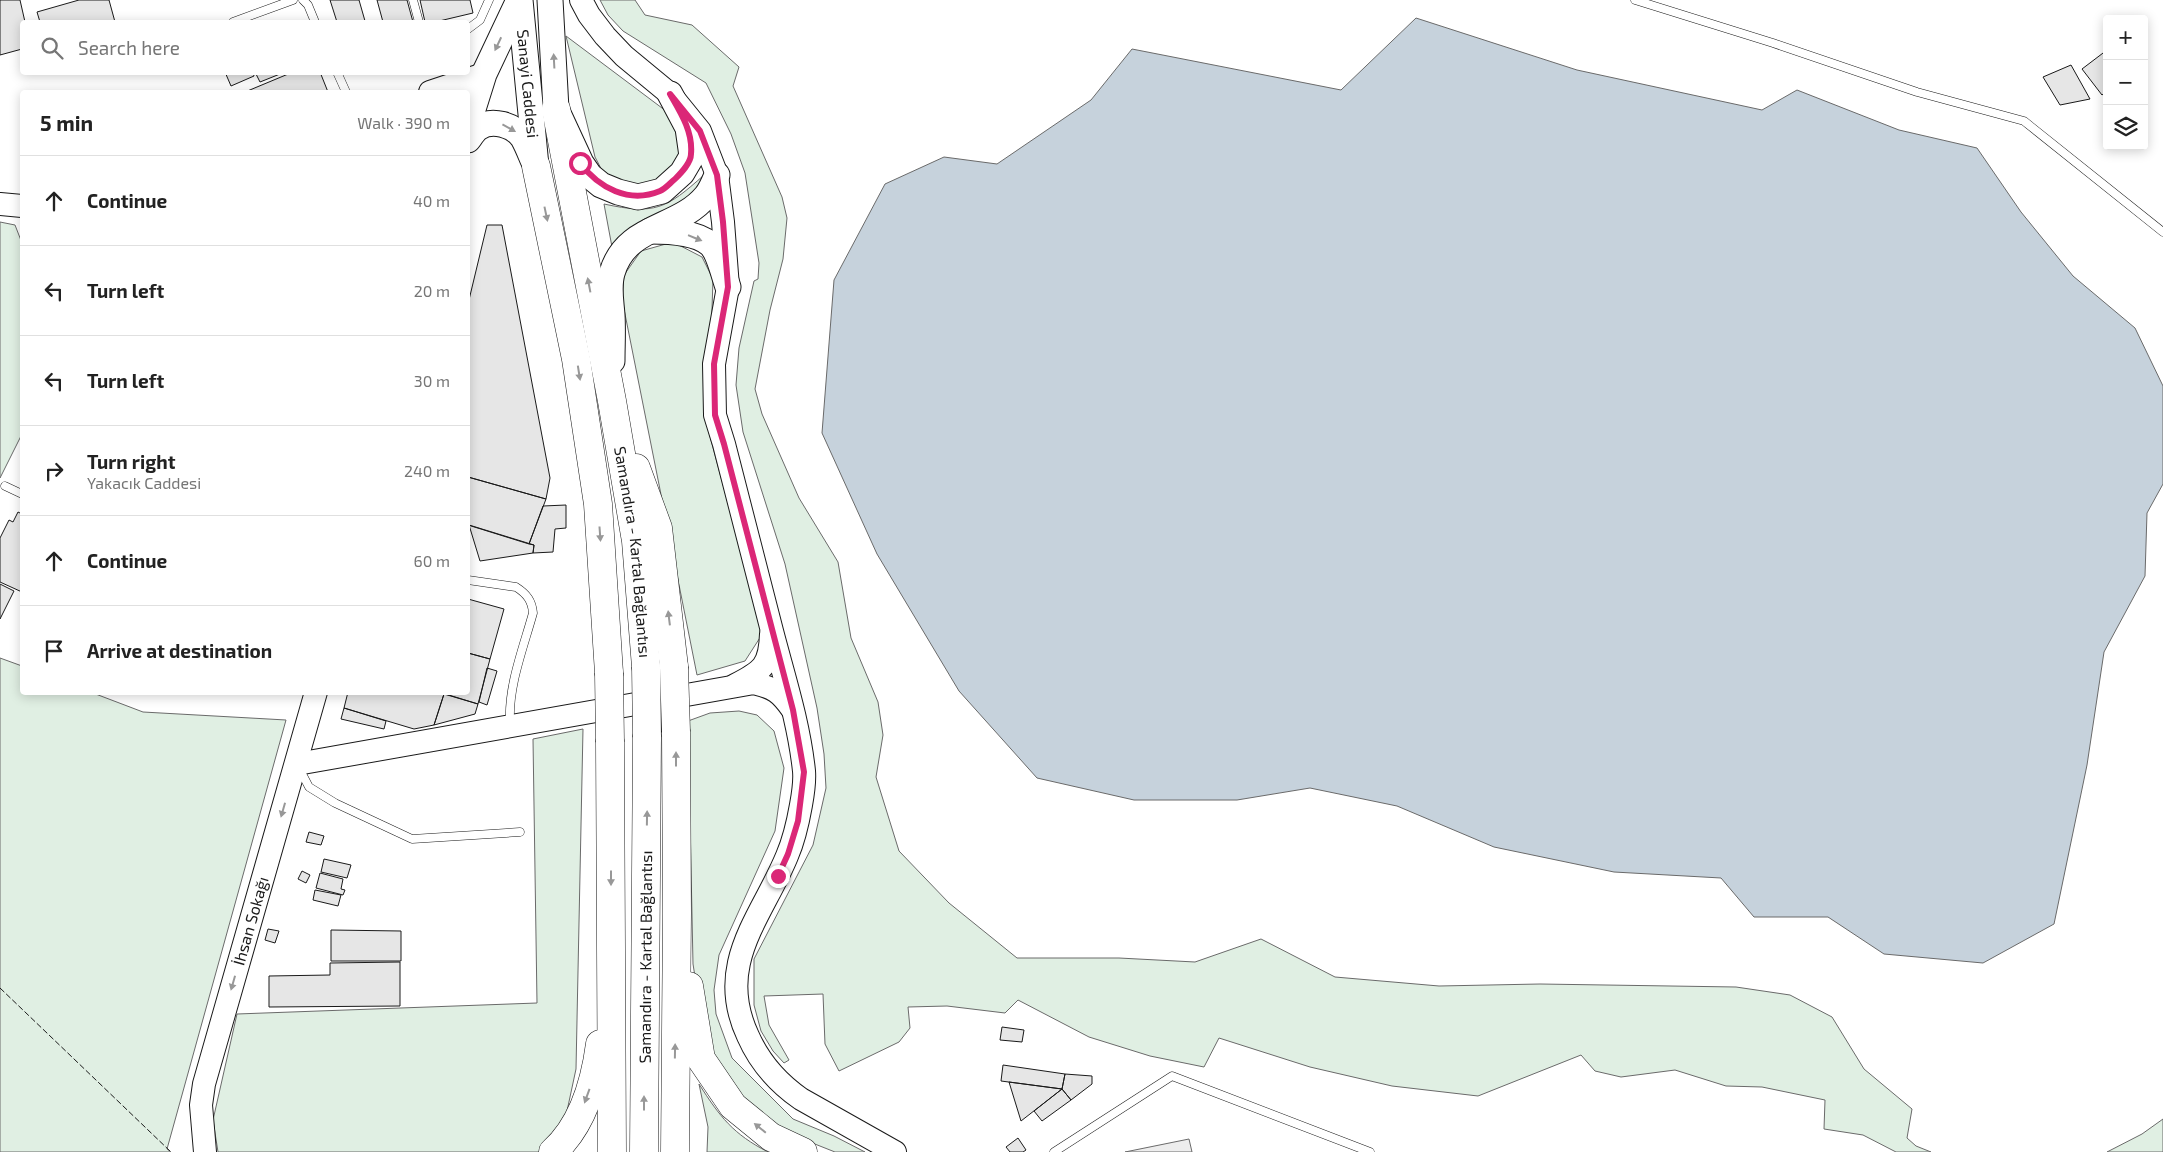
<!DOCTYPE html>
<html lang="en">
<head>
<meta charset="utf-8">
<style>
  body { margin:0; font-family:"Exo 2",sans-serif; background:#f2f2f2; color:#222 }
  .controls { position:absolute; right:15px; top:15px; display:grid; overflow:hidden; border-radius:5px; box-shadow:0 2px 12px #0003 }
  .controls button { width:45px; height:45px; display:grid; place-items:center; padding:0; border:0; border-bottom:1px solid #e0e0e0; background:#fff; color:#222; font:25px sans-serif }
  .stop { position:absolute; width:15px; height:15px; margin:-11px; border:4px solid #db2777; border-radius:50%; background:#fff }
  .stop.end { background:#db2777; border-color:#fff; box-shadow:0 1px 5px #0008 }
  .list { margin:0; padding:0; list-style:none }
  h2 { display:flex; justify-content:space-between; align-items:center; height:65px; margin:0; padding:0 20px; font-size:21px }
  h2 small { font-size:16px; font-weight:400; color:#767676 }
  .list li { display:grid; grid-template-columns:32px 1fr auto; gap:15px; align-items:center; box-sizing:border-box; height:90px; padding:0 20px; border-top:1px solid #e0e0e0 }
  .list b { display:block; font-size:19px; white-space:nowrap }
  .list p { margin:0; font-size:16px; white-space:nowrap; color:#767676 }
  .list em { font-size:16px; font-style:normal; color:#767676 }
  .icon { flex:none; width:28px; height:28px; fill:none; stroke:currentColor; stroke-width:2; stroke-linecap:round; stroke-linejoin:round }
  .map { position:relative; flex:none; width:2163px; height:1152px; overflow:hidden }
  .search { position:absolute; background:#fff; box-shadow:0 2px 12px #0003; left:20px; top:20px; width:450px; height:55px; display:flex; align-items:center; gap:12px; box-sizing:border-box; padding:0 18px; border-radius:5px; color:#767676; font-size:19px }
  .panel { position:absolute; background:#fff; box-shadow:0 2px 12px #0003; left:20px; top:90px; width:450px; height:605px; border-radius:5px }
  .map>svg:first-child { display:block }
  .green { fill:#e0efe3; stroke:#6a6a6a }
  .parking { fill:#ededed; stroke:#6a6a6a }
  .water { fill:#c6d2dc; stroke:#6a6a6a }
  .building { fill:#e6e6e6; stroke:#1a1a1a }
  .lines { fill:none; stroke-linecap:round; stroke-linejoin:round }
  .lane-casing { stroke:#1a1a1a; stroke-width:9 }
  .secondary-casing { stroke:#1a1a1a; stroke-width:24 }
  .primary-casing { stroke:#1a1a1a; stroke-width:27 }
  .highway-casing { stroke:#1a1a1a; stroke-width:29 }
  .lane { stroke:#fff; stroke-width:8 }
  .secondary { stroke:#fff; stroke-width:22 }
  .primary { stroke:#fff; stroke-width:25 }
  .highway { stroke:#fff; stroke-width:28 }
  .highway-bridge-casing { stroke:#1a1a1a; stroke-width:29; stroke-linecap:butt }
  .highway-bridge { stroke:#fff; stroke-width:28 }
  .fence { stroke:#1a1a1a; stroke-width:1; stroke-dasharray:6 2.5; stroke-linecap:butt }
  .oneway { fill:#989898 }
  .route { stroke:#db2777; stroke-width:6 }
  .labels { text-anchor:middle; stroke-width:4; stroke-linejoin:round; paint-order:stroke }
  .street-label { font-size:16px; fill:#1a1a1a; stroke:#fff }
</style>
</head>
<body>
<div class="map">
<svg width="2163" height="1152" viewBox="0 0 2163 1152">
  <rect width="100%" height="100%" fill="#fff"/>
  <path class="green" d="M 600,0 L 635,0 L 645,15 L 692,25 L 739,67 L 733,86 L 782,197 L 787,218 L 783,259 L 770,310 L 755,389 L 762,414 L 799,498 L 838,562 L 851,638 L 878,702 L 883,735 L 876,777 L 899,851 L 949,903 L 1017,958 L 1119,958 L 1195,962 L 1261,939 L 1335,977 L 1439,986 L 1540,984 L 1736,987 L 1790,995 L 1832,1017 L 1864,1069 L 1912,1109 L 1907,1138 L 1916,1146 L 1931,1152 L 1896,1152 L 1863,1135 L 1824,1129 L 1825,1100 L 1762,1087 L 1726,1086 L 1675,1070 L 1621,1077 L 1595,1071 L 1581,1055 L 1478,1096 L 1392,1086 L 1310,1067 L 1219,1038 L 1204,1067 L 1150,1056 L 1089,1037 L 1018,1000 L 1005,1013 L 947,1006 L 908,1007 L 910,1028 L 899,1042 L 839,1071 L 825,1044 L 823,994 L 764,996 L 769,1025 L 789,1060 L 784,1063 L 773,1051 L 761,1031 L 754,1005 L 754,959 L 813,845 L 826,788 L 824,754 L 817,708 L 785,564 L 743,432 L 736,385 L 739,348 L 754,281 L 758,279 L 759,263 L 745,173 L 731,134 L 706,83 L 623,31 L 608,15 Z
    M 566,36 L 674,117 L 684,148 L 672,172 L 653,185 L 629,188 L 606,178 L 595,157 Z
    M 704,175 L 699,202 L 612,247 L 604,204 C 655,215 666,209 704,175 Z
    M 0,222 L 15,225 L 22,243 L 22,434 L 0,478 Z
    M 673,242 L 702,257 L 713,279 L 708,429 L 763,633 L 745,661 L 697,675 L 622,299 L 624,275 L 641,251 Z
    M 0,658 L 22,666 L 22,692 L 93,693 L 143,712 L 286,720 L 167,1149 L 171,1152 L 0,1152 Z
    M 739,711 L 757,715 L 774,731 L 784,768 L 775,831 L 719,955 L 714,990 L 716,1014 L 732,1058 L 793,1119 L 834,1136 L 865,1152 L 835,1152 L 772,1127 L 742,1098 L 713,1053 L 700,1008 L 693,964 L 688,721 L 710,713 Z
    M 583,729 L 576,1069 L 564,1125 L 541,1152 L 218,1152 L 213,1120 L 237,1014 L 537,1003 L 533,739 Z
    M 699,1084 C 720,1117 733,1134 768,1152 L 707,1152 L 708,1127 Z
    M 2163,1119 L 2163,1152 L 2107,1152 L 2142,1134 Z"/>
  <path class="parking" d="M 1189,1139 L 1192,1152 L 1125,1152 Z"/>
  <path class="water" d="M 1416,18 L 1577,70 L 1762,110 L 1797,90 L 1899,130 L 1977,148 L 2021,212 L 2073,276 L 2135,328 L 2163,386 L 2163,484 L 2147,513 L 2145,576 L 2104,652 L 2087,765 L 2054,924 L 1983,963 L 1884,954 L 1828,917 L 1754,917 L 1721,878 L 1614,872 L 1494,847 L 1397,806 L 1310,788 L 1237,800 L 1134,800 L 1037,778 L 959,691 L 877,554 L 822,433 L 834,280 L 885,184 L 944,157 L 997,164 L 1091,100 L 1132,49 L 1341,90 Z"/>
  <path class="building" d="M 0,0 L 20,0 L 25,22 L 22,22 L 22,49 L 0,55 Z
    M 79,0 L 109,0 L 115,22 L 40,22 L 37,12 Z
    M 330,0 L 359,0 L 365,21 L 337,22 Z
    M 377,0 L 407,0 L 413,22 L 383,22 Z
    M 420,0 L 470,0 L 473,13 L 435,22 L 425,22 Z
    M 2107,50 L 2107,91 L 2102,95 L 2082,69 Z
    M 2071,65 L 2090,99 L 2060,105 L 2043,77 Z
    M 225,72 L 253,72 L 254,76 L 231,86 Z
    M 255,72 L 280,72 L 280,74 L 260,82 Z
    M 293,72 L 320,72 L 328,92 L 245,92 Z
    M 487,225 L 502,225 L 550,478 L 546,499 L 468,477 L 468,304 Z
    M 468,477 L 546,499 L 529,544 L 468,525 Z
    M 566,505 L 566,528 L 555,529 L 553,552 L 533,553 L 534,545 L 529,544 L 543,506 Z
    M 18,512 L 22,514 L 22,592 L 0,582 L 0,538 L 9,520 L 13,522 Z
    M 469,525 L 534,545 L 533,553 L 480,561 Z
    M 0,584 L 14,591 L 0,619 Z
    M 468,599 L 504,609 L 490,659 L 468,653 Z
    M 468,653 L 490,659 L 478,704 L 439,692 L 468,692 Z
    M 487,668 L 497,671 L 487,705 L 479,702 Z
    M 348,692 L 439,692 L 444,694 L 434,725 L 414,729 L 344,708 Z
    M 444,694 L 478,704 L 475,714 L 434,725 Z
    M 344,708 L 386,721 L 384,729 L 341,719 Z
    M 309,832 L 324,836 L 321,845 L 306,842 Z
    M 324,859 L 351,865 L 347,878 L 321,872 Z
    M 302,871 L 310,875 L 306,883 L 298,879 Z
    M 320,873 L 343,879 L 341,889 L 345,890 L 343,895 L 316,888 Z
    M 315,890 L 341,895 L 338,906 L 313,900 Z
    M 268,929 L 279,931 L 275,943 L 265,940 Z
    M 331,930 L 401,931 L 401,961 L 331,961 Z
    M 400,962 L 400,1006 L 269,1007 L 269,976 L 330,975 L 330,963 Z
    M 1002,1027 L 1024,1030 L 1022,1042 L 1000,1040 Z
    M 1003,1065 L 1065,1074 L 1062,1089 L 1001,1081 Z
    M 1065,1074 L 1092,1076 L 1092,1084 L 1071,1100 L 1062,1089 Z
    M 1009,1082 L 1062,1089 L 1021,1121 Z
    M 1062,1089 L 1071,1100 L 1042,1121 L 1034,1111 Z
    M 1018,1138 L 1026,1150 L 1023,1152 L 1010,1152 L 1006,1147 Z"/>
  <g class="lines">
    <defs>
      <path id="lane" d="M 303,0 L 308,5 L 315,22
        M 413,0 L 419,22
        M 1635,0 L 1773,43 L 1917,92 L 2024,121 L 2163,232
        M 233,22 L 293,0
        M 468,29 L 480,20 L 489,0
        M 337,72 L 346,92
        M 5,486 L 22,494
        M 468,580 L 516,587 C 527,594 532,601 533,613 C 523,649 508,686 510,723
        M 299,768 L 309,787 L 335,803 L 412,839 L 520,832
        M 1054,1152 L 1172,1076 L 1370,1152"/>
      <g id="secondary">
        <path d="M 581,0 L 589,15 L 605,36 L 624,56 L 670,94 L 700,131 L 717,175 L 723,222 L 728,287 L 714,364 L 715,415 L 724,444 C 740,506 756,568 772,631 C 784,677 799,723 804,771 C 805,782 803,794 801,805 C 798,822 794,840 787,856 C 762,917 714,964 748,1036 C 759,1061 778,1083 801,1099 L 895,1152"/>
        <path d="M 430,92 L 484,74"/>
        <path d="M 0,204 L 22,206"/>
        <path d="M 735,685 C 763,671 770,665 771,634"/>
        <path d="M 297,764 L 754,683 C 774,688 780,692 792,709"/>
        <path id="s1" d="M 205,1152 L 201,1105 L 204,1084 L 316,692"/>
      </g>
      <g id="primary">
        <path id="s2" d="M 520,0 L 536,166"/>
        <path d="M 550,0 L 556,109 L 581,163 L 590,176 L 601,185 L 618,192 L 638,197 L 662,191 L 682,173 L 692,156 L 688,128 L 670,94"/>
        <path d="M 468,125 L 484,74 L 519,0"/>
        <path d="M 468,140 C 471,136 474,131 478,128 C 492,118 514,125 523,138 C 527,145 530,153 533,160"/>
        <path d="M 650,231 C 668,231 696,232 710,244 C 719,252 724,276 728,287"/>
        <path d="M 612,361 C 612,346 613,330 612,315 C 611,301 608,287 612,273 C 626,224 678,230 706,196 C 711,190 714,182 717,175"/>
      </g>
      <g id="highway">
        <path id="s3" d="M 556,109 L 612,401 L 636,541 L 646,667"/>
        <path d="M 536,166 L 576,359 L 598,504 L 609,673"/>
        <path d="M 636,468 L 658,528 L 674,667"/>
        <path d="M 610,742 L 612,1152"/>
        <path d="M 689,986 L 701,1059 L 733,1106 L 771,1137 L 803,1152"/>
        <path d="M 553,1152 C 583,1125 595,1082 600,1044"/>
        <path id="s4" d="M 644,1152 L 647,737"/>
        <path d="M 675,1152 L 677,913 L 676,732"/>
      </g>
    </defs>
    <use href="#lane" class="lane-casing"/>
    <use href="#secondary" class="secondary-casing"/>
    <use href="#primary" class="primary-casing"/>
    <use href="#highway" class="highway-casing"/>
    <use href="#lane" class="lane"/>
    <use href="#secondary" class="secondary"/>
    <use href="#primary" class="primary"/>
    <use href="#highway" class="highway"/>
    <defs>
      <path id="highway-bridge" d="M 646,667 L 647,737
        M 674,667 L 676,732
        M 609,673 L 610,742"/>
    </defs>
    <use href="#highway-bridge" class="highway-bridge-casing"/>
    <use href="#highway-bridge" class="highway-bridge"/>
    <path class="fence" d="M 0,988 L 171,1152"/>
  </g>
  <defs><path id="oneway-solid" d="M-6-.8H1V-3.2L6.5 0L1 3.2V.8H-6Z" transform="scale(1.25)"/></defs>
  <g class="oneway">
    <use href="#oneway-solid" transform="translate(498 44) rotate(115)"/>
    <use href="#oneway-solid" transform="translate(554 61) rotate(-93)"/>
    <use href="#oneway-solid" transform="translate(509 128) rotate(29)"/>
    <use href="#oneway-solid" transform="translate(546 214) rotate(78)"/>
    <use href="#oneway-solid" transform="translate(695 238) rotate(22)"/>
    <use href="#oneway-solid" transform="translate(589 285) rotate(-101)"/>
    <use href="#oneway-solid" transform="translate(579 373) rotate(81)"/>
    <use href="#oneway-solid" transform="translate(600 534) rotate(86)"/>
    <use href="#oneway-solid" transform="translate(669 618) rotate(-97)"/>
    <use href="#oneway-solid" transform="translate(676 759) rotate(-90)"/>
    <use href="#oneway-solid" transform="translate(283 810) rotate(106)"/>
    <use href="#oneway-solid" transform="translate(647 818) rotate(-89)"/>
    <use href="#oneway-solid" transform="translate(611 878) rotate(90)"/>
    <use href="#oneway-solid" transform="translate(233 983) rotate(106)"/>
    <use href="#oneway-solid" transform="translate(675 1051) rotate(-89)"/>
    <use href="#oneway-solid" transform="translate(587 1096) rotate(110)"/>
    <use href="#oneway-solid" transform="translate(644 1103) rotate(-90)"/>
    <use href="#oneway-solid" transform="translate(760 1128) rotate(-141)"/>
  </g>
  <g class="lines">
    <path class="route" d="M 580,163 C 599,188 629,204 660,191 C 665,189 670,183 675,179 C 681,173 691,163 691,154 C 693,132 681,113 670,94 L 700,131 L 717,175 L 723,222 L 728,287 L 714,364 L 715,415 L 724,444 L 793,710 L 804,772 L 798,821 L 788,854 L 778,876"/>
  </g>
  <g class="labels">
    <g class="street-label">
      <text dy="6" stroke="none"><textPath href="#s2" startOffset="84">Sanayi Caddesi</textPath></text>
      <text dy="6" stroke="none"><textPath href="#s3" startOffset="450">Samandıra - Kartal Bağlantısı</textPath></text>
      <text dy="6" stroke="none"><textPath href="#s1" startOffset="238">İhsan Sokağı</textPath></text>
      <text dy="6" stroke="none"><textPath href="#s4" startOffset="195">Samandıra - Kartal Bağlantısı</textPath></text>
    </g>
  </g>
</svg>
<div class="controls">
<button>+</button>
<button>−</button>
<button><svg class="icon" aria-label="layers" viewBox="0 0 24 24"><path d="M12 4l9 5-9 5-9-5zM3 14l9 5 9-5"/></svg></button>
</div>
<div class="stop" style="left:580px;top:163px"></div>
<div class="stop end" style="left:778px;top:876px"></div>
<div class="search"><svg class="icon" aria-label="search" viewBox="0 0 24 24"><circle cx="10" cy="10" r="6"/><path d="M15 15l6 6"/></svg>Search here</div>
<section class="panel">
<h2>5 min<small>Walk · 390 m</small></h2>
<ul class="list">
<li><svg class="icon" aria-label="ahead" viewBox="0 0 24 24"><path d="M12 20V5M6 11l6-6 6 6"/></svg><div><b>Continue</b></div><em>40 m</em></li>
<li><svg class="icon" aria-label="left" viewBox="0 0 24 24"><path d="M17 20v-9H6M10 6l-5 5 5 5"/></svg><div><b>Turn left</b></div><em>20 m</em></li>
<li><svg class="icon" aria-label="left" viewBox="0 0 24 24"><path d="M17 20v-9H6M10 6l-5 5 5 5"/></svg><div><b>Turn left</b></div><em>30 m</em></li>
<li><svg class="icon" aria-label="right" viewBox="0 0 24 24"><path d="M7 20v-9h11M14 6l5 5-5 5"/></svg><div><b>Turn right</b><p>Yakacık Caddesi</p></div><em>240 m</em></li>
<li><svg class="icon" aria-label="ahead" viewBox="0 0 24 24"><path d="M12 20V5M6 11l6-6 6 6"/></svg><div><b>Continue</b></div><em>60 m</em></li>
<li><svg class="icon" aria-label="arrive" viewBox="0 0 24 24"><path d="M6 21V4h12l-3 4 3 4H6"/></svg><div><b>Arrive at destination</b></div></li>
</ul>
</section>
</div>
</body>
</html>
